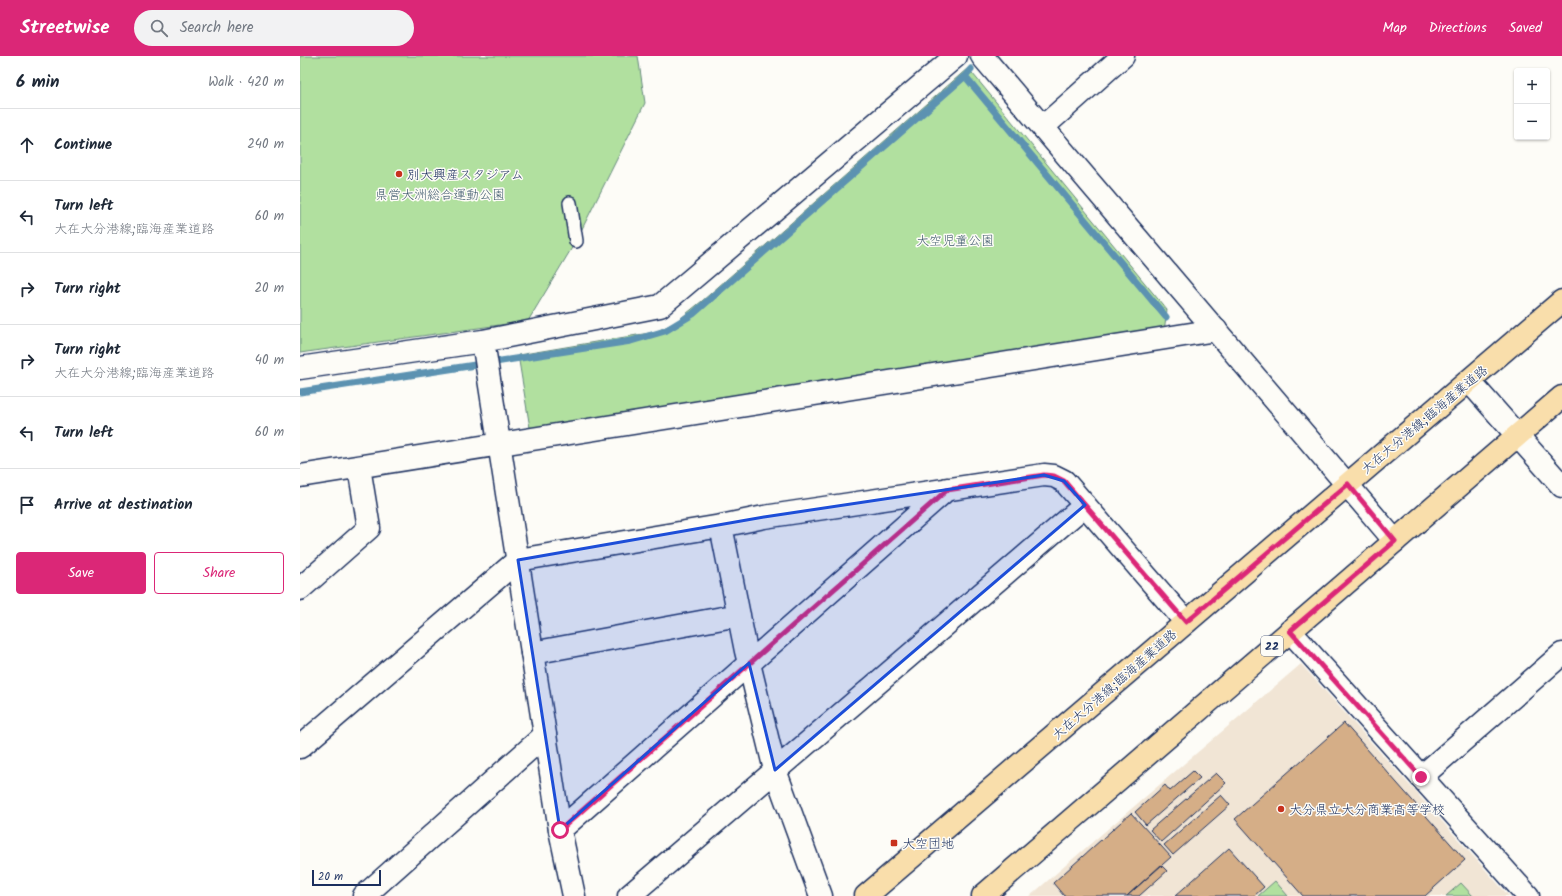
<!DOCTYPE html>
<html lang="en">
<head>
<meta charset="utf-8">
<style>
  body { margin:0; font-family:Kalam,"Klee One",sans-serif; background:#f2f2f3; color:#1f2937 }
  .controls { position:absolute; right:12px; top:12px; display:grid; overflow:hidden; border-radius:4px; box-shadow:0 1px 3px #0004 }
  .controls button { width:36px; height:36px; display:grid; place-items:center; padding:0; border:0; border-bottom:1px solid #e0e1e3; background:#fff; color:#1f2937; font:20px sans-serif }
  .scale { position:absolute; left:12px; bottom:10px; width:69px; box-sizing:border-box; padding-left:4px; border:2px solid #1b2f5e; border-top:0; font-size:11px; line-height:14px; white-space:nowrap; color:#1b2f5e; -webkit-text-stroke:3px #fdfcf7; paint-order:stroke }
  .stop { position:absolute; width:12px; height:12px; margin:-9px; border:3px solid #db2777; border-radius:50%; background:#fff }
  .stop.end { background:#db2777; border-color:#fff; box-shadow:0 1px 4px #0008 }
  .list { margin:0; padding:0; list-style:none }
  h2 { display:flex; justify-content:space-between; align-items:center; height:52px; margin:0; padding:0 16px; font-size:17px }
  h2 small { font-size:13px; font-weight:400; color:#747a83 }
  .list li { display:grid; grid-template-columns:26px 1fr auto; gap:12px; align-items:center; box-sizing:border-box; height:72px; padding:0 16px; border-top:1px solid #e0e1e3 }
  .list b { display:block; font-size:15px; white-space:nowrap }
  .list p { margin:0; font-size:13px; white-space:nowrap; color:#747a83 }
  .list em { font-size:13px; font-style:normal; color:#747a83 }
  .actions { display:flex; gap:8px; padding:12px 16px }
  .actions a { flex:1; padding:9px 0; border:1px solid #db2777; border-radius:4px; text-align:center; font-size:14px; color:#db2777 }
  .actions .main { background:#db2777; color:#fff }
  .icon { flex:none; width:22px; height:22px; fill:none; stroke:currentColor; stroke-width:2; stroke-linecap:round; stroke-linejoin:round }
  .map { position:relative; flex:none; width:1262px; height:840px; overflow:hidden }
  header { display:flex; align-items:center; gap:24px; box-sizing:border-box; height:56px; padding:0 20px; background:#db2777; color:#fff }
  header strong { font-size:19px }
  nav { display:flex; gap:22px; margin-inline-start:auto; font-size:14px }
  .search { width:280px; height:36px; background:#f2f2f3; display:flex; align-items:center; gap:10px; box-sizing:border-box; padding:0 14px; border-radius:22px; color:#747a83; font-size:15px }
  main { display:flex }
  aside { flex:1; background:#fff }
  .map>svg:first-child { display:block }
  .built { fill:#f1e5d5 }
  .green { fill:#b1e09f; stroke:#66887e }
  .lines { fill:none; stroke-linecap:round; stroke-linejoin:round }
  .stream { stroke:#5c92b1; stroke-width:7 }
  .building { fill:#d5ae87; stroke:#1b2f5e }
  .lane-casing { stroke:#1b2f5e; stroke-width:16 }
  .street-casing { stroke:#1b2f5e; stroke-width:25 }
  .secondary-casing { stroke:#1b2f5e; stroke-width:25 }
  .primary-casing { stroke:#1b2f5e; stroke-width:25 }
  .lane { stroke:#fdfcf7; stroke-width:13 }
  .street { stroke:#fdfcf7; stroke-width:22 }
  .secondary { stroke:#fdfcf7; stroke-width:22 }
  .primary { stroke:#f9deab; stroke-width:22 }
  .route { stroke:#db2777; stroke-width:5 }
  .marked { fill:#1d4ed8; fill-opacity:0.2; stroke:#1d4ed8; stroke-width:3; stroke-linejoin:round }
  .poi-dot { fill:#c8321e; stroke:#fdfcf7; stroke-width:1.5 }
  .labels { text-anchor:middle; stroke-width:3; stroke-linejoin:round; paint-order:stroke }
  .shield { fill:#fdfcf7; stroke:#5f6c8c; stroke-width:1 }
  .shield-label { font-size:12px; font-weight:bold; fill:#1b2f5e }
  .poi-label { font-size:13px; fill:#1b2f5e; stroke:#fdfcf7; text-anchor:start }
  .park-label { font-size:13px; fill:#405b6e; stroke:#fdfcf7 }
  .street-label { font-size:13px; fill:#1b2f5e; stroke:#fdfcf7 }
</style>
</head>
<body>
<header>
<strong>Streetwise</strong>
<div class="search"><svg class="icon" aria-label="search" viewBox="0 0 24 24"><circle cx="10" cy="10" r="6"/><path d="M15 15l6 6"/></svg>Search here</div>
<nav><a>Map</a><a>Directions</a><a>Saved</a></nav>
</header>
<main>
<aside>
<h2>6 min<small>Walk · 420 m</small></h2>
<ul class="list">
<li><svg class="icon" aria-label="ahead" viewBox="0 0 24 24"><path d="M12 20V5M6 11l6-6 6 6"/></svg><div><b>Continue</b></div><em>240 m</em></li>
<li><svg class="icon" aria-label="left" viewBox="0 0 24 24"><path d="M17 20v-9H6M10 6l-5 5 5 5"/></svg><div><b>Turn left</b><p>大在大分港線;臨海産業道路</p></div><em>60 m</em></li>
<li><svg class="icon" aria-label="right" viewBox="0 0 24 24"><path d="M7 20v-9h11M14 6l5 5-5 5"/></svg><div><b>Turn right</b></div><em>20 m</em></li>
<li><svg class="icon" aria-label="right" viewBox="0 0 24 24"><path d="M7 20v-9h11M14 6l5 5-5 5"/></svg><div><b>Turn right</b><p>大在大分港線;臨海産業道路</p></div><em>40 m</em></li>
<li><svg class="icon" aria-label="left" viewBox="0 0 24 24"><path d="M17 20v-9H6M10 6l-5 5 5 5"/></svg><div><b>Turn left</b></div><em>60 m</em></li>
<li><svg class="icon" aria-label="arrive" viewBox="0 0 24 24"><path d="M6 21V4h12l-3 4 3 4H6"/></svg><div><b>Arrive at destination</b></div></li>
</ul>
<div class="actions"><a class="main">Save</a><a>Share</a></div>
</aside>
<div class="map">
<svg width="1262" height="840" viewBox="0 0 1262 840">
  <rect width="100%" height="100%" fill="#fdfcf7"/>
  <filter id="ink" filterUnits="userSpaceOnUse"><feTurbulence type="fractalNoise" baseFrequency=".025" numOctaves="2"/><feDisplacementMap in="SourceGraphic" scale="8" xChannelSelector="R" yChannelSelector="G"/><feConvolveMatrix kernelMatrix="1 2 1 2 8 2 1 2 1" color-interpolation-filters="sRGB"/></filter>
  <g filter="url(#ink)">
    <path class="built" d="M 1001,608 L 1209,840 L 730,840 L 796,783 Z"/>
    <path class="green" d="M 0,0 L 338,0 L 345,47 L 276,185 L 228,265 L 0,297 Z
      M 668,12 L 867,254 L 864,275 L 230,372 L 218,299 L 355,276 L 376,266 L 402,245 Z
      M 975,825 L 988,840 L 958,840 Z
      M 1161,827 L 1173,840 L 1146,840 Z"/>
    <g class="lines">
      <path class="stream" d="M 665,20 L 671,13
        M 0,336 L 331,285 L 365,275 L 393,258 L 665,20 L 866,261"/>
    </g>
    <path class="building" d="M 1044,667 L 1165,804 L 1125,840 L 1003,840 L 935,763 Z
      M 893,715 L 900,722 L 846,769 L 835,756 L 865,729 L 870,735 Z
      M 916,717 L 926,727 L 861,786 L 850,774 Z
      M 921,739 L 930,749 L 873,799 L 864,789 Z
      M 831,757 L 871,801 L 827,840 L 764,840 L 753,827 Z
      M 929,792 L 964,831 L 954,840 L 875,840 Z
      M 861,809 L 867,815 L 839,840 L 827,840 Z"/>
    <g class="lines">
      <defs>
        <path id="lane" d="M 270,147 L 276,185"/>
        <path id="street" d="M 743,71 L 823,0
          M 0,420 L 916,274
          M 421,470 L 446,595 L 475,714 L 521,840
          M 0,533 L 69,472 L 59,411
          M 990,575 L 1228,840
          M 232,597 L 439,559
          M 0,691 L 218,504 L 421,470 L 464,461 L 744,419 L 754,420 L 764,425 L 886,566
          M 1121,721 L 1262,598
          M 260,774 L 647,433
          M 64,840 L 245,679
          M 329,840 L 785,449"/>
        <path id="secondary" d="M 682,0 L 1095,485
          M 183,285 L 260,774 L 274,840
          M 0,312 L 183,285 L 360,250 L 656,0
          M 1169,325 L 1262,430"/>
        <path id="primary" d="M 566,840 L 1262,245
          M 683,840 L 1262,341"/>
      </defs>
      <use href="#lane" class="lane-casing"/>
      <use href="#street" class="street-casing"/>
      <use href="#secondary" class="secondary-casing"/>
      <use href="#primary" class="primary-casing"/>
      <use href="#lane" class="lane"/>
      <use href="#street" class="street"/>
      <use href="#secondary" class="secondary"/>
      <use href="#primary" class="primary"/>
    </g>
  </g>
  <g class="lines" filter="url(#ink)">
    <path class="route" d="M 260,774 L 647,434 L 744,419 L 754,420 L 764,425 L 886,566 L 1048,428 L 1095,485 L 990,575 L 1121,721"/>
  </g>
  <path class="marked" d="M 744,419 L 764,425 L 785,449 L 475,714 L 449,607 L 260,774 L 218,504 L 464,461 Z"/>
  <g class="poi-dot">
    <circle cx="99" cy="118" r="4"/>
    <circle cx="981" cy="753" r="4"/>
    <rect x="590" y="783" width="8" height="8" rx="2"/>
  </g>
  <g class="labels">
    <rect class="shield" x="961" y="580" width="22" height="20" rx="3"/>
    <g class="shield-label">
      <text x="972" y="594">22</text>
    </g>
    <g class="poi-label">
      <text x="107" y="123">別大興産スタジアム</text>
      <text x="989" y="758">大分県立大分商業高等学校</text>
      <text x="602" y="792">大空団地</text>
    </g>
    <g class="park-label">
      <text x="140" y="143">県営大洲総合運動公園</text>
      <text x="655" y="189">大空児童公園</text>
    </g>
    <g class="street-label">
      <text transform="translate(1124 363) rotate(-40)" y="5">大在大分港線;臨海産業道路</text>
      <text transform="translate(814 628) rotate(-41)" y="5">大在大分港線;臨海産業道路</text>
    </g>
  </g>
</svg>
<div class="controls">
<button>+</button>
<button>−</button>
</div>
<div class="scale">20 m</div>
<div class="stop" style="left:260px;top:774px"></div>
<div class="stop end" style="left:1121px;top:721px"></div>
</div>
</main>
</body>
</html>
